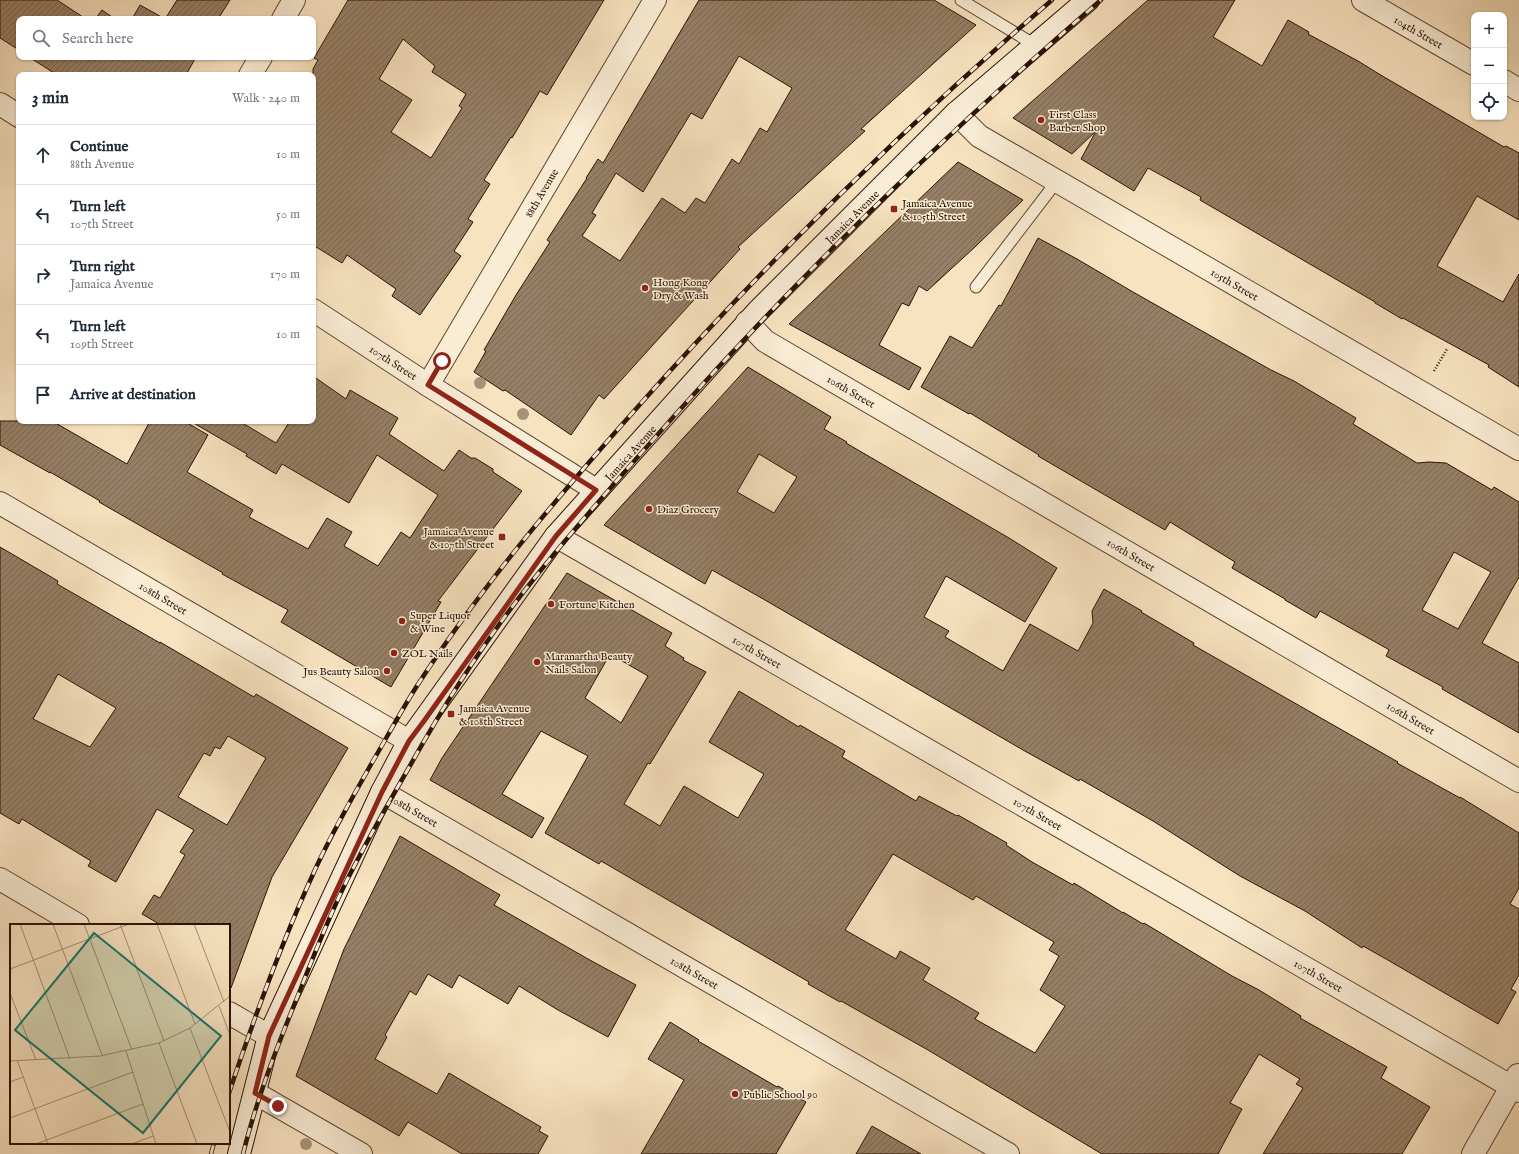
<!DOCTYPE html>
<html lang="en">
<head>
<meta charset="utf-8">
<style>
  body { margin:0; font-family:"IM FELL English",serif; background:#f6f6f7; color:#1f2937 }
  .controls { position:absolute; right:12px; top:12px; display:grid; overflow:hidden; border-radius:8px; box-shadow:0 1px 3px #0004 }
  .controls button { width:36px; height:36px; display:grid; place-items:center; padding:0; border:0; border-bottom:1px solid #e0e1e3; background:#fff; color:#1f2937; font:20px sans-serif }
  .stop { position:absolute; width:12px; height:12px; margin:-9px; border:3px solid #8f2418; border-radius:50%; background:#fff }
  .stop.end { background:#8f2418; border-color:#fff; box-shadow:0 1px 4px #0008 }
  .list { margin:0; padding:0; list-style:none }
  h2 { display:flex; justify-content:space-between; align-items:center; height:52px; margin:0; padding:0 16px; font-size:17px }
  h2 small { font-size:13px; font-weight:400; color:#747a83 }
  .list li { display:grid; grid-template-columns:26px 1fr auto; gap:12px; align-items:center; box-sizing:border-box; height:60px; padding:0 16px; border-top:1px solid #e0e1e3 }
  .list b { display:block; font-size:15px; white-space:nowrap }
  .list p { margin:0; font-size:13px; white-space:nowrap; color:#747a83 }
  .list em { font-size:13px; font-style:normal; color:#747a83 }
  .icon { flex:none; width:22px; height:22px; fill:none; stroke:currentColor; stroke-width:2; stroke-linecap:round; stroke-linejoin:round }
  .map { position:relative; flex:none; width:1519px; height:1154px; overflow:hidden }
  .search { position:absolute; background:#fff; box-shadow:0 1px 3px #0004; left:16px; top:16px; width:300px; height:44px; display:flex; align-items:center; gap:10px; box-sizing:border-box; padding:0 14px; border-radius:8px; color:#747a83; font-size:15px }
  .panel { position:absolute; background:#fff; box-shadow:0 1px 3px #0004; left:16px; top:72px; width:300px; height:352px; border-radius:8px }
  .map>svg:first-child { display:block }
  .building { fill:url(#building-hatch); stroke:#2b1204; fill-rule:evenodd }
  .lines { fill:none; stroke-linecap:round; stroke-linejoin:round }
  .service-casing { stroke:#5e4633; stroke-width:13 }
  .minor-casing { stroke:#5e4633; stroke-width:24 }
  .secondary-casing { stroke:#2b1204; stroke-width:24 }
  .path { stroke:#2b1204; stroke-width:2.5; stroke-dasharray:1 2; stroke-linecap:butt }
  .service { stroke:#faedd6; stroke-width:11 }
  .minor { stroke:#faedd6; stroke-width:22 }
  .secondary { stroke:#faedd6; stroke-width:22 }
  .rail-casing { stroke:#2b1204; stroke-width:4.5 }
  .rail { stroke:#faedd6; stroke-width:3; stroke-dasharray:9; stroke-linecap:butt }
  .tree { fill:#a89277 }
  .route { stroke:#8f2418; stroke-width:5 }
  .poi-dot { fill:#8f2418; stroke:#faedd6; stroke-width:1.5 }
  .labels { text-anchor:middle; stroke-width:3; stroke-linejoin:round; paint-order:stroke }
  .street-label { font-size:11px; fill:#2b1204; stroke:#faedd6 }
  .poi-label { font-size:11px; fill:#2b1204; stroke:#faedd6; text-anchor:start }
  .inset-road { fill:none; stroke:#a68f75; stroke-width:1 }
  .view { fill:#0f766e; fill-opacity:0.15; stroke:#0f766e; stroke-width:2 }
  .inset-edge { fill:none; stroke:#2b1204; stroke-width:2 }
</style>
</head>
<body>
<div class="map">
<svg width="1519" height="1154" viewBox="0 0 1519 1154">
  <defs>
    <pattern id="building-hatch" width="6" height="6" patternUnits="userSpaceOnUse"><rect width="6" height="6" fill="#967f66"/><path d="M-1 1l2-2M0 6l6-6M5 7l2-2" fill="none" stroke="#7b6752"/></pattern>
  </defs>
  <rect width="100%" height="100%" fill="#f8e3c0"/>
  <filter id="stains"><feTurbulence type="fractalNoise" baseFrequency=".005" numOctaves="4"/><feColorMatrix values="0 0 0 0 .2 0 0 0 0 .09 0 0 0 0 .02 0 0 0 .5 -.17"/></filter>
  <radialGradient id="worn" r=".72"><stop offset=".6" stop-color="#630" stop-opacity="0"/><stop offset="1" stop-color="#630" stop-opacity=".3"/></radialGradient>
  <path class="building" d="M 0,0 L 57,0 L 86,19 L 19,19 L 19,50 L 0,38 Z
    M 177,0 L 230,0 L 218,19 L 165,19 Z
    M 348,0 L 604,0 L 547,95 L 540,91 L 512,138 L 511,137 L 484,180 L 490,184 L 468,219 L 473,222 L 454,251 L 461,256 L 420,315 L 392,296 L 396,289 L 347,255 L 342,263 L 313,245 L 313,69 L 318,60 L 314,58 ZM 403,39 L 435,66 L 432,72 L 466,94 L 459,106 L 462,108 L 431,158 L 391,132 L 412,100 L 379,79 Z
    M 699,0 L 934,0 L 976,25 L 861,129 L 865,131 L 738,247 L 740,249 L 604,399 L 599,395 L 571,435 L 505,390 L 503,391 L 474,372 L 486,351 L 484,350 L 516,295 L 550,242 L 547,240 L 587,178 L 586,178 L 598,159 L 603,163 ZM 739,56 L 792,88 L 767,132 L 760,128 L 739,164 L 732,159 L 705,203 L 696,198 L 685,213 L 662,198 L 620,261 L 582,236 L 596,215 L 592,213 L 616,173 L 643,192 L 691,113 L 702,119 Z
    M 1148,0 L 1235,0 L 1213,37 L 1262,66 L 1288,20 L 1309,32 L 1308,34 L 1358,61 L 1379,74 L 1504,147 L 1506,146 L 1519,153 L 1519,220 L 1477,196 L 1437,266 L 1503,302 L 1519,274 L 1519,387 L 1488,367 L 1489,365 L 1403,318 L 1402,319 L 1375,303 L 1375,302 L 1200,200 L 1201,197 L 1148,168 L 1134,191 L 1081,159 L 1096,131 L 1072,154 L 1013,118 Z
    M 140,5 L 165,19 L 132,19 Z
    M 102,10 L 115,19 L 91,19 L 93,16 L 96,18 Z
    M 29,57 L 196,57 L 186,75 L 57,75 Z
    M 958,162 L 1023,200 L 975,247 L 927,291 L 919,286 L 909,306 L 902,303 L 879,345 L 921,368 L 909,390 L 789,324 Z
    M 1038,238 L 1077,259 L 1133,292 L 1271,370 L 1294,381 L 1356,418 L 1353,424 L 1417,463 L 1429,462 L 1446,463 L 1492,490 L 1494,487 L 1519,502 L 1519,577 L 1482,643 L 1519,663 L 1519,733 L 1442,689 L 1443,687 L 1386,656 L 1389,650 L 1386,648 L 1320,611 L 1316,618 L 1285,600 L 1285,599 L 1232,568 L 1235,562 L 1170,522 L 1165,530 L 1038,456 L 1039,455 L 970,413 L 969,414 L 921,387 L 950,336 L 972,348 L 999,305 L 1001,306 ZM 1454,552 L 1491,572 L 1458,629 L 1422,610 Z
    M 748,367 L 831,417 L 824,429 L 847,442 L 846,443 L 1009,538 L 1057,568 L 1025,622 L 946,576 L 924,617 L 949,631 L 945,637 L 1003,671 L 1030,624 L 1078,651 L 1093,623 L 1092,611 L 1104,589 L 1142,611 L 1141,612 L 1194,643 L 1193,645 L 1398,762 L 1397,763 L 1460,798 L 1460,797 L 1519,833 L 1519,888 L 1510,904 L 1519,909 L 1519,975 L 1511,989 L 1516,992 L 1498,1024 L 1386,959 L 1363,946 L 1362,948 L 1305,911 L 1240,876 L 1153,821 L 1080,779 L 1079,781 L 1023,750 L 758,596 L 712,570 L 705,584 L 604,525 ZM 759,454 L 797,477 L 774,513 L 737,492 Z
    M 313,376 L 346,399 L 350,390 L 398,418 L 389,434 L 444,471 L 459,450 L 471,458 L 475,458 L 493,469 L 493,472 L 522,491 L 438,601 L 441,602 L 391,687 L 281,622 L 288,610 L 222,574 L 223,573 L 99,502 L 100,501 L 50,472 L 50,473 L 0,445 L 0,421 L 52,421 L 127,464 L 150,421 L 184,421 L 208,435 L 187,472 L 253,510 L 249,517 L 308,549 L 327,518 L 352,532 L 344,546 L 378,566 L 401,532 L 410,538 L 438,495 L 377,455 L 349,503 L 282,464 L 276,474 L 246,456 L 247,454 L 190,421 L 239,421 L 276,443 L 290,421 L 313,421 Z
    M 0,547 L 58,581 L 57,584 L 160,643 L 160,642 L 254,697 L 256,694 L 348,748 L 272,877 L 231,988 L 229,988 L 229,925 L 161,925 L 142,914 L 154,895 L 160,898 L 185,855 L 180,852 L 194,830 L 157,809 L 116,882 L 88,866 L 91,861 L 22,819 L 19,824 L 0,813 ZM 58,674 L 116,708 L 90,747 L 33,719 ZM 228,736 L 266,758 L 227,825 L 178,797 L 204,753 L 210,756 L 215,747 L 220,749 Z
    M 567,573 L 672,633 L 665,646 L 684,658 L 683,660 L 706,672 L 650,764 L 648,763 L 624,804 L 660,826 L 684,786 L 738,818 L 764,774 L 709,742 L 739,691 L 799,727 L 800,725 L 845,751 L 842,757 L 916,801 L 919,796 L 957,816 L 958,815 L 1007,843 L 1006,845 L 1032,862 L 1073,885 L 1074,883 L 1123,913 L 1123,912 L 1143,924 L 1144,923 L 1232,976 L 1259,990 L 1301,1016 L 1300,1018 L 1387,1067 L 1381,1078 L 1430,1107 L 1402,1154 L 1263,1154 L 1303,1088 L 1296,1084 L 1300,1079 L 1259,1054 L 1230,1103 L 1242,1109 L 1218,1154 L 1102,1154 L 928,1050 L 841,1001 L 840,1002 L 808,984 L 809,982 L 601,861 L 599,864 L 545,833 L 588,756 L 541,731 L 502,794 L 544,818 L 532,838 L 430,780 L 442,758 ZM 610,654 L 648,676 L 621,723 L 585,698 ZM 893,854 L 973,900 L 976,896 L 1054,942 L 1049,950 L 1059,956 L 1040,990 L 1065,1006 L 1035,1053 L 975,1019 L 979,1013 L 923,980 L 930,968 L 900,951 L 896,959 L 845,930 Z
    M 400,836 L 500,895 L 494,905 L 588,959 L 636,985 L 608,1037 L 558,1010 L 519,986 L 508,1004 L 459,975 L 452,988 L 428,974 L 416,995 L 410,991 L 385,1035 L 387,1037 L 375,1059 L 437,1094 L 449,1073 L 541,1127 L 539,1131 L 548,1136 L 538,1154 L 462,1154 L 408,1122 L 399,1136 L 296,1076 L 344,949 Z
    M 670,1022 L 699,1040 L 698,1041 L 777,1087 L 778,1086 L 806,1102 L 776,1154 L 641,1154 L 684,1080 L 648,1059 Z
    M 872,1126 L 921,1154 L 856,1154 Z"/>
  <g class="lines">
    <defs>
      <path id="service" d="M 961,0 L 1035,45
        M 976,287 L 1057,181"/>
      <g id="minor">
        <path id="s1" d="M 1363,0 L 1474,64"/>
        <path d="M 283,19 L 294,0"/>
        <path d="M 250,75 L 261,57"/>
        <path d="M 1504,81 L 1519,90"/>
        <path d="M 0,104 L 19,116"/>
        <path id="s2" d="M 956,113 L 979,136 L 1519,449"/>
        <path id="s3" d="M 313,310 L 428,385 L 596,490"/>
        <path id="s4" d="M 747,322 L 765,341 L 1519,781"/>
        <path id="s5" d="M 428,385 L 655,0"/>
        <path id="s6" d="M 0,503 L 409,741"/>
        <path id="s7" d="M 556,536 L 1519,1091"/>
        <path id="s8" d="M 382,792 L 1008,1154"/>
        <path d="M 0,879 L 78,925"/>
        <path d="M 229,1013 L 269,1036"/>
        <path d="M 255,1093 L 361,1154"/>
        <path d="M 1473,1154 L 1518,1075"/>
      </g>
      <g id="secondary">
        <path id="s9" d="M 239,1154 L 269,1036 L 382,792 L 409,741 L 556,536 L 758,311 L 956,113 L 1088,0"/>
      </g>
    </defs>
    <use href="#service" class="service-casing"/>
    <use href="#minor" class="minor-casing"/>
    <use href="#secondary" class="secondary-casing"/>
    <path class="path" d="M 1434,371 L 1447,349"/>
    <use href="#service" class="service"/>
    <use href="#minor" class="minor"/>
    <use href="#secondary" class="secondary"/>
    <defs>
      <path id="rail" d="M 229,1093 C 254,1018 281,944 314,872 C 331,834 352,798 373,761 C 387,737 400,713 415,689 C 479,589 556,499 635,410 C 764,265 904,127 1052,0
        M 211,1154 L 214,1143
        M 243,1154 C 257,1097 279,1042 301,988 C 315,952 330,915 347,880 C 367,841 389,802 411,764 C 448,698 489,634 537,575 C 581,520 629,467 676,414 C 808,266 951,129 1101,0"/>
    </defs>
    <use href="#rail" class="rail-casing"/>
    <use href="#rail" class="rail"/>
  </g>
  <g class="tree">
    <circle cx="480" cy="383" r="6"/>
    <circle cx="523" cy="414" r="6"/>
    <circle cx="306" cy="1144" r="6"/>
  </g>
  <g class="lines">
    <path class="route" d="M 278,1106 L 255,1093 L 269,1036 L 382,792 L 409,741 L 424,721 L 556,536 L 596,490 L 428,385 L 442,361"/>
  </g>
  <g class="poi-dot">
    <circle cx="1041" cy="120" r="4"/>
    <rect x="890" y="205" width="8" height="8" rx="2"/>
    <circle cx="645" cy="288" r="4"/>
    <circle cx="649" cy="509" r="4"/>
    <rect x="498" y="533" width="8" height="8" rx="2"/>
    <circle cx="551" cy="604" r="4"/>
    <circle cx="402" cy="621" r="4"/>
    <circle cx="394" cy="653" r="4"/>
    <circle cx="537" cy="662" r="4"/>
    <circle cx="387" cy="671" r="4"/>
    <rect x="447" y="710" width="8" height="8" rx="2"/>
    <circle cx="735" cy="1094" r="4"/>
  </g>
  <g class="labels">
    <g class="street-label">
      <text dy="4" stroke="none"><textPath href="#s1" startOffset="64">104th Street</textPath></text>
      <text dy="4" stroke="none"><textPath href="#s5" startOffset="223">88th Avenue</textPath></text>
      <text dy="4" stroke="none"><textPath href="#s9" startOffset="1136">Jamaica Avenue</textPath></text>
      <text dy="4" stroke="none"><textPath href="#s2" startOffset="328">105th Street</textPath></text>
      <text dy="4" stroke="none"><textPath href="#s3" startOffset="96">107th Street</textPath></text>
      <text dy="4" stroke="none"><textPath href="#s4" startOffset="126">106th Street</textPath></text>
      <text dy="4" stroke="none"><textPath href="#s9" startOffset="812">Jamaica Avenue</textPath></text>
      <text dy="4" stroke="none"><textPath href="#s4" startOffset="450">106th Street</textPath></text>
      <text dy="4" stroke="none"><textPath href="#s6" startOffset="189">108th Street</textPath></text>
      <text dy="4" stroke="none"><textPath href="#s7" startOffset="232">107th Street</textPath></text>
      <text dy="4" stroke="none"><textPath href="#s4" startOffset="774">106th Street</textPath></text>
      <text dy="4" stroke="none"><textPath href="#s8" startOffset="37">108th Street</textPath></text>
      <text dy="4" stroke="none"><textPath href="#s7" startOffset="556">107th Street</textPath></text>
      <text dy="4" stroke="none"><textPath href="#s8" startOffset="361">108th Street</textPath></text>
      <text dy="4" stroke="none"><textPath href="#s7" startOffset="880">107th Street</textPath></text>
    </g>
    <g class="poi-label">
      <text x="1049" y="118">First Class<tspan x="1049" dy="13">Barber Shop</tspan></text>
      <text x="902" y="207">Jamaica Avenue<tspan x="902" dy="13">&amp; 105th Street</tspan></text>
      <text x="653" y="286">Hong Kong<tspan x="653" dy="13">Dry &amp; Wash</tspan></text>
      <text x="657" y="513">Diaz Grocery</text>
      <text x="494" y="535" text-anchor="end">Jamaica Avenue<tspan x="494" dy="13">&amp; 107th Street</tspan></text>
      <text x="559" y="608">Fortune Kitchen</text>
      <text x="410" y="619">Super Liquor<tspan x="410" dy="13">&amp; Wine</tspan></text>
      <text x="402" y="657">ZOL Nails</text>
      <text x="545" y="660">Maranartha Beauty<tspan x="545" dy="13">Nails Salon</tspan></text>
      <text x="379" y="675" text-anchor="end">Jus Beauty Salon</text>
      <text x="459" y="712">Jamaica Avenue<tspan x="459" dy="13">&amp; 108th Street</tspan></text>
      <text x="743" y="1098">Public School 90</text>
    </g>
  </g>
  <g transform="translate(10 924)">
    <rect width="220" height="220" fill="#f8e3c0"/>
    <path class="inset-road" d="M 10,0 L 60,135M 43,0 L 92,131M 74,0 L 122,126M 110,0 L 154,117M 147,0 L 185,100M 184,0 L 214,78M 0,45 L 119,0M 0,69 L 26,136M 209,82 L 220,111M 180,104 L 220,208M 149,119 L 187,220M 116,127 L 146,220M 7,136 L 38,220M 0,137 L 90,132 L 149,119 L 180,104 L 220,72M 0,158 L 13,153M 0,194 L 123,148M 26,220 L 133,180M 122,220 L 143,212"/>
    <path class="view" d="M 84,9 L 211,112 L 133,209 L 5,106 Z"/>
    <rect width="220" height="220" class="inset-edge"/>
  </g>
  <rect width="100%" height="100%" filter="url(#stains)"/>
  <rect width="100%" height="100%" fill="url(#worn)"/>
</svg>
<div class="controls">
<button>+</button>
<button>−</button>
<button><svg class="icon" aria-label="locate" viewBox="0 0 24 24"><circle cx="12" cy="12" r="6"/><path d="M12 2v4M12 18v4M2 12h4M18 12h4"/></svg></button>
</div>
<div class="stop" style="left:442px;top:361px"></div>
<div class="stop end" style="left:278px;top:1106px"></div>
<div class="search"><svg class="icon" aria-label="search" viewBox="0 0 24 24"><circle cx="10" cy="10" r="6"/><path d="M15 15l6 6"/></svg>Search here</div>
<section class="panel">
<h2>3 min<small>Walk · 240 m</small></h2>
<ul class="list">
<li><svg class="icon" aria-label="ahead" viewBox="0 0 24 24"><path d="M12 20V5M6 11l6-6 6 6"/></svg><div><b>Continue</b><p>88th Avenue</p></div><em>10 m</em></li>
<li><svg class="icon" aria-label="left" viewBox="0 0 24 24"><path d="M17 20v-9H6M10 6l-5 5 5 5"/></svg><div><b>Turn left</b><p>107th Street</p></div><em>50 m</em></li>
<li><svg class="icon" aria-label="right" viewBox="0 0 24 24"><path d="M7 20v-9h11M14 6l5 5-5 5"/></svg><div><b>Turn right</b><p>Jamaica Avenue</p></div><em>170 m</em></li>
<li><svg class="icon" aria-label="left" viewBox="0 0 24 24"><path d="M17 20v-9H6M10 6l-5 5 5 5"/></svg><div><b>Turn left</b><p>109th Street</p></div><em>10 m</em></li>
<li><svg class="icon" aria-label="arrive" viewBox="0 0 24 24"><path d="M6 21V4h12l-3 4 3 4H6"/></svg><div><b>Arrive at destination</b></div></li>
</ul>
</section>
</div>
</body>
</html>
